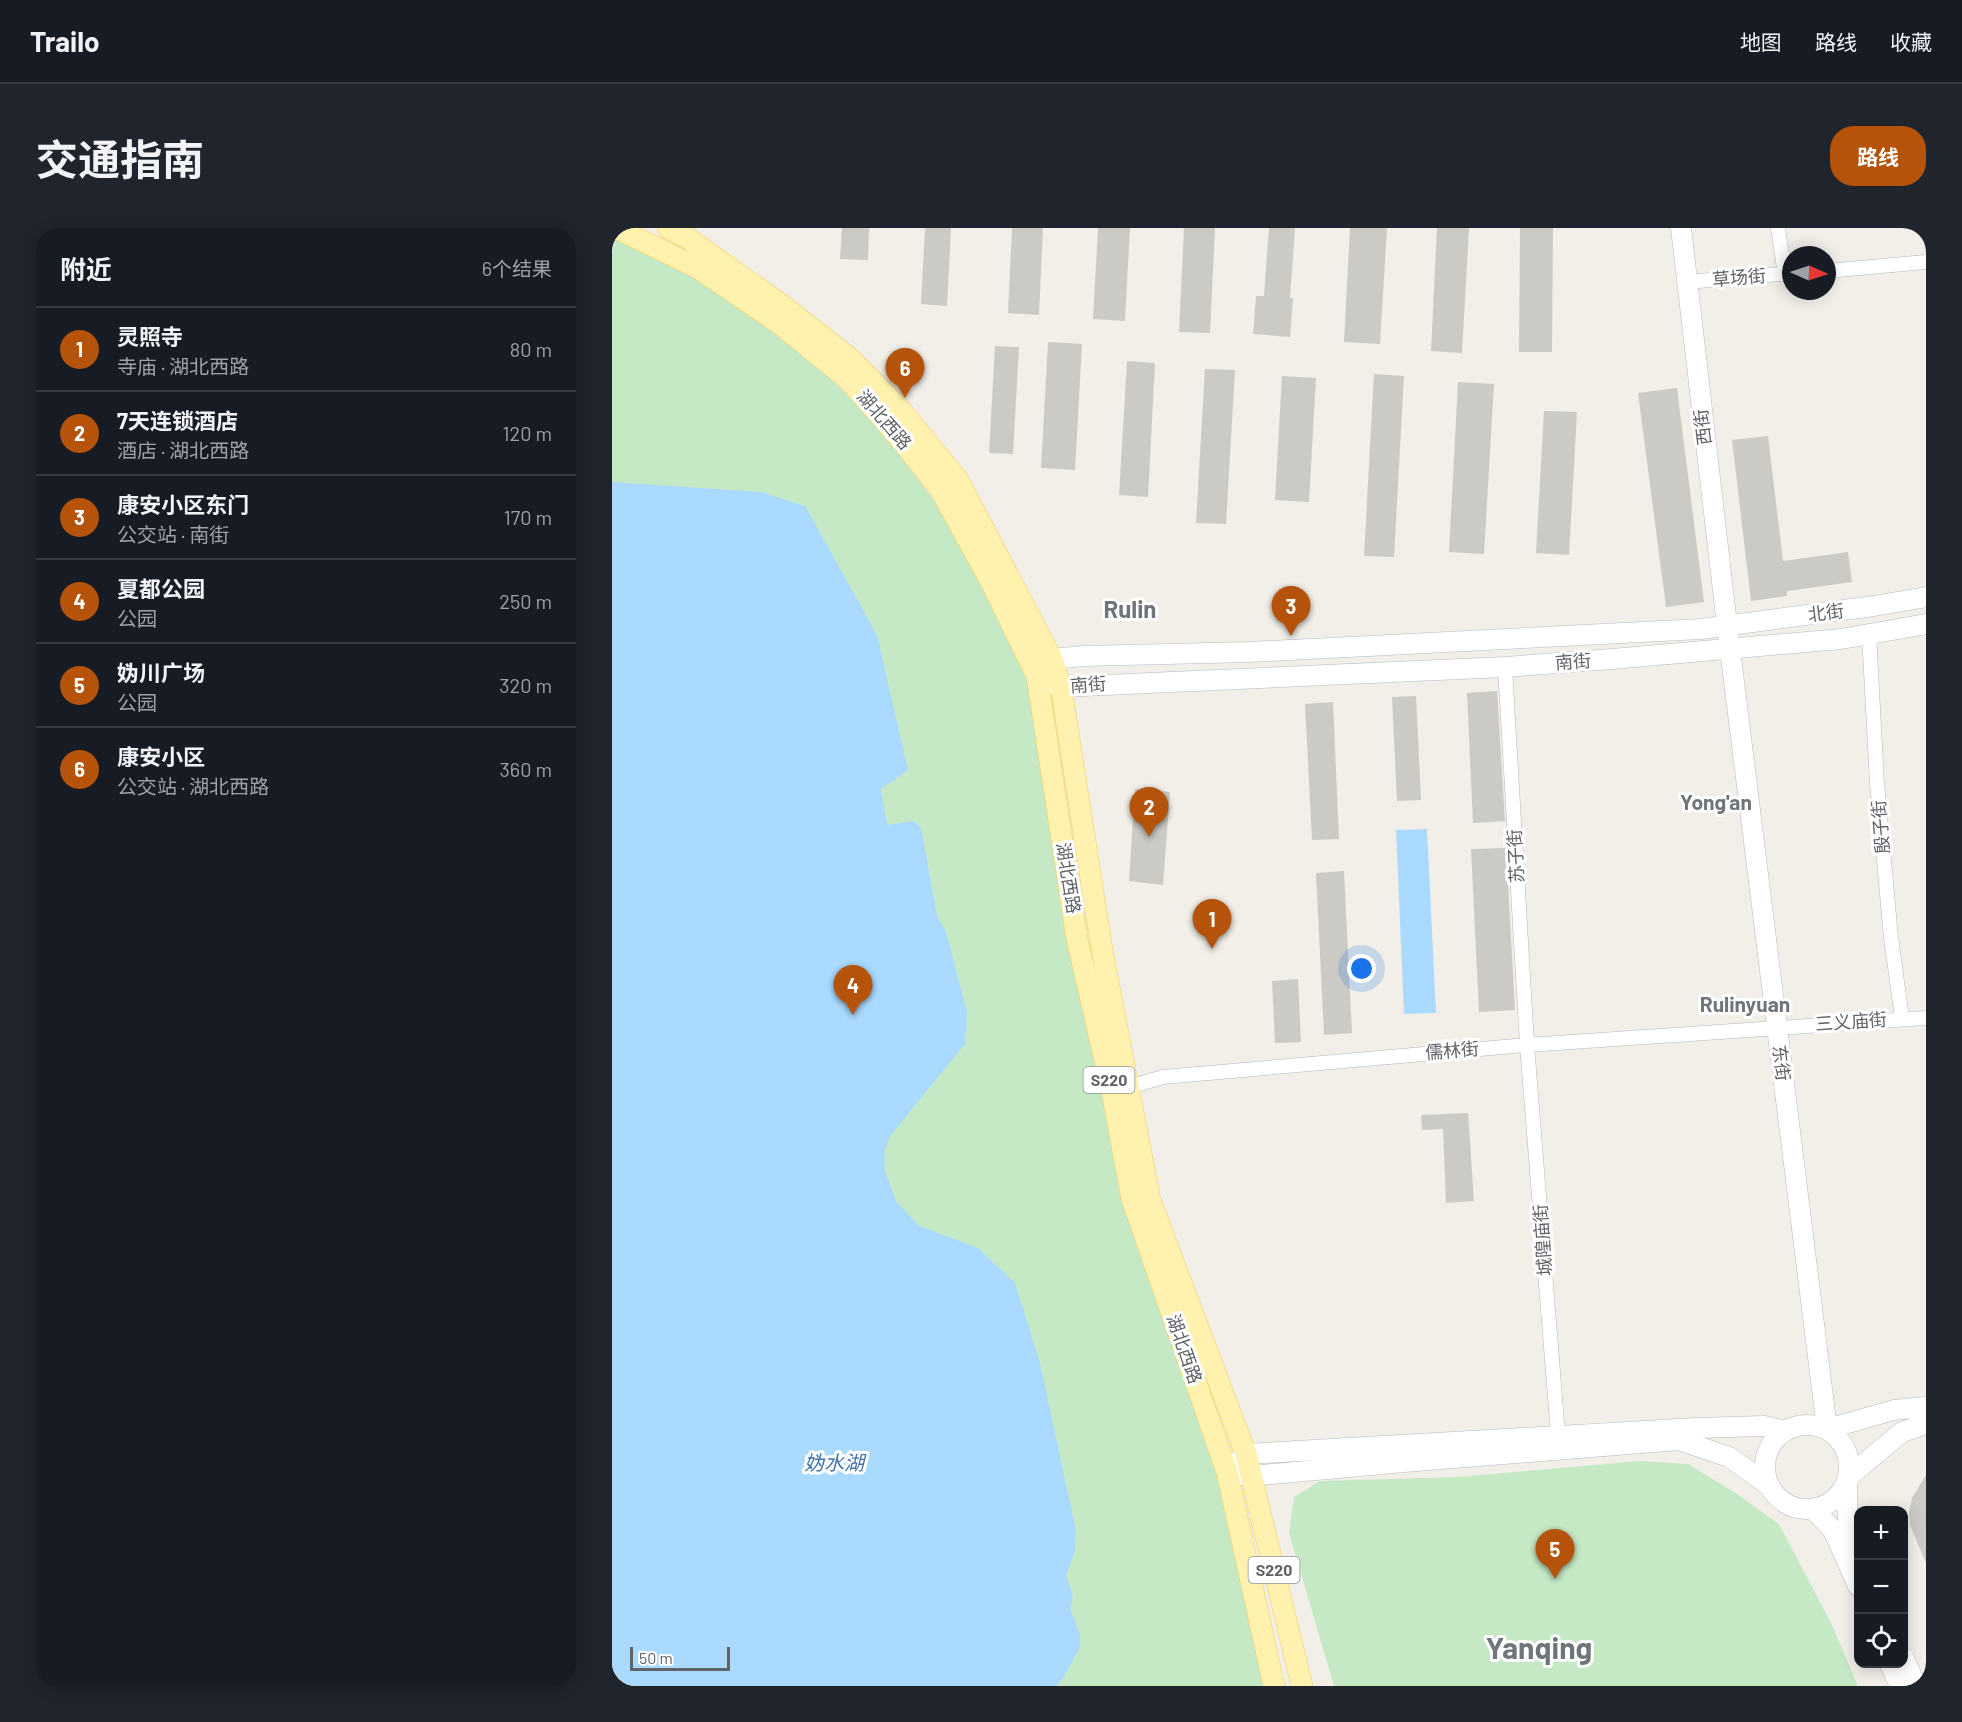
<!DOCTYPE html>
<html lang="zh">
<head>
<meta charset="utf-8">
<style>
  body { margin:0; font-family:Barlow,"Noto Sans SC",sans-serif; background:#20242c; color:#f1f3f6 }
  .controls { position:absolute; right:18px; bottom:18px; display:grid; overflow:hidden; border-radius:12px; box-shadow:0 3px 15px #0003 }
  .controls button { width:54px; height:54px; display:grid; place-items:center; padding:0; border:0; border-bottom:2px solid #363941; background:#171b24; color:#f1f3f6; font:30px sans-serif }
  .compass { position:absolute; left:1170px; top:18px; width:54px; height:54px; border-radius:50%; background:#171b24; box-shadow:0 3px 15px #0003; rotate:93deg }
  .scale { position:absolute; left:18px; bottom:15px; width:100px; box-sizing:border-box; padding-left:6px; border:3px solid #5f6368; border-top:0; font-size:16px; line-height:21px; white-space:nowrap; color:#5f6368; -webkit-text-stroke:4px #fff; paint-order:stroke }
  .you { position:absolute; left:750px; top:741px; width:21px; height:21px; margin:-15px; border:4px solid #fff; border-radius:50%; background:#1a73e8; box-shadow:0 0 0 9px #1a73e833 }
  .badge { display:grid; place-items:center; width:39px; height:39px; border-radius:50%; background:#b45309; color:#fff; font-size:20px; font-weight:700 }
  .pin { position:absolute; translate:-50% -50px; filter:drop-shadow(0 2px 3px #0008) }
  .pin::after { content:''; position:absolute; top:32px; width:21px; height:18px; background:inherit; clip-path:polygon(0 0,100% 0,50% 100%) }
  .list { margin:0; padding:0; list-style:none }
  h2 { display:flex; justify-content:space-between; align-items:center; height:78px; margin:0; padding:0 24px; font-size:26px }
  h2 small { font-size:20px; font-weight:400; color:#9ea1a6 }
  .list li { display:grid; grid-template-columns:39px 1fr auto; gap:18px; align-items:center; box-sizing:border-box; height:84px; padding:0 24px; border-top:2px solid #363941 }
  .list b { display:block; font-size:22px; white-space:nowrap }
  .list p { margin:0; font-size:20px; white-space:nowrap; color:#9ea1a6 }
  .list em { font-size:20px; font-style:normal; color:#9ea1a6 }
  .icon { flex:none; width:33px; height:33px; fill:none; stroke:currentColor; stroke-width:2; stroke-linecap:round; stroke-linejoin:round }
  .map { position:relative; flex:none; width:1314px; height:1458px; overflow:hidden; border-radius:24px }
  header { display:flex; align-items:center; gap:36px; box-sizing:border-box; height:84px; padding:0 30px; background:#171b24; border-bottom:2px solid #363941 }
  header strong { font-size:28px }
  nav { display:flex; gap:33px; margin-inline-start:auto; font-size:21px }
  .intro { display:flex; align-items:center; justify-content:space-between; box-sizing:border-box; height:144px; padding:0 36px }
  h1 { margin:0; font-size:42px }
  .button { padding:15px 27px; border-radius:24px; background:#b45309; color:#fff; font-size:21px; font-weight:700 }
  main { display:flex; gap:36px; padding:0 36px }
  aside { flex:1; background:#171b24; border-radius:24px; box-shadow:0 3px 15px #0003 }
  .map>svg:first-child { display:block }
  .green { fill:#c5e8c5 }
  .water { fill:#aadaff }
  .building { fill:#cccac5 }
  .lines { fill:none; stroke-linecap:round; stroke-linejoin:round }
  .street-casing { stroke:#b5b8bc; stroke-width:15 }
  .secondary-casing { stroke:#b6babf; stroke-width:21 }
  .primary-casing { stroke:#f2c960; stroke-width:22 }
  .street { stroke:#fff; stroke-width:14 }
  .secondary { stroke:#fff; stroke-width:20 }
  .primary { stroke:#fff2af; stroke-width:21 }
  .labels { text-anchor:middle; stroke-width:6; stroke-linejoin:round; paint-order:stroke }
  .shield { fill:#fff; stroke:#8f9295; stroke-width:1.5 }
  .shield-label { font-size:16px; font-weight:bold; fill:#5f6368 }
  .street-label { font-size:18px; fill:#5f6368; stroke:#fff }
  .water-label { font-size:20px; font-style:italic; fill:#4174aa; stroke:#fff }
  .quarter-label { font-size:21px; font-weight:bold; fill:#70757a; stroke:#fff }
  .district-label { font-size:24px; font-weight:bold; fill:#70757a; stroke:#fff }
  .town-label { font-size:30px; font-weight:bold; fill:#70757a; stroke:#fff }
</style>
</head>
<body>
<header>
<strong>Trailo</strong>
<nav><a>地图</a><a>路线</a><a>收藏</a></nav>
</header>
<div class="intro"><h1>交通指南</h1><a class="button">路线</a></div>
<main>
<aside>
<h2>附近<small>6个结果</small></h2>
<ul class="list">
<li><span class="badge">1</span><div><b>灵照寺</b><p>寺庙 · 湖北西路</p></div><em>80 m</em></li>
<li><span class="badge">2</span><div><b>7天连锁酒店</b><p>酒店 · 湖北西路</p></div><em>120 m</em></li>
<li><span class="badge">3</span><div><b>康安小区东门</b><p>公交站 · 南街</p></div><em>170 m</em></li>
<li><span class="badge">4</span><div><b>夏都公园</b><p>公园</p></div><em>250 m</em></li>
<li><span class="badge">5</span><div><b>妫川广场</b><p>公园</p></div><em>320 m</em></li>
<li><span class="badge">6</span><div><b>康安小区</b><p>公交站 · 湖北西路</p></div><em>360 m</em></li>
</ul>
</aside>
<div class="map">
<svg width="1314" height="1458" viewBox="0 0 1314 1458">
  <rect width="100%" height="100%" fill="#f1efe8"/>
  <path class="green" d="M 0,0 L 4,0 L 164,101 L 230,161 L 279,216 L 318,267 L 375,356 L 425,448 L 465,711 L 615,1244 L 662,1458 L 0,1458 Z
    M 1028,1233 L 1076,1236 L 1125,1266 L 1167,1296 L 1220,1397 L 1246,1458 L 722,1458 L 677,1305 L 682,1269 L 708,1253 L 847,1249 Z"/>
  <path class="water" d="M 0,254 L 149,264 L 193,278 L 265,407 L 296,542 L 269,561 L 275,597 L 301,593 L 309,599 L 325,688 L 334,704 L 355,784 L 353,816 L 278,908 L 272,925 L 273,943 L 284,973 L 307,998 L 366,1020 L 403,1055 L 428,1135 L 464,1303 L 463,1323 L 454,1348 L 461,1367 L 458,1380 L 468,1407 L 468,1419 L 450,1452 L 444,1458 L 0,1458 Z
    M 815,601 L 824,785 L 792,786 L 784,602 Z"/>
  <path class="building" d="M 230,0 L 257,0 L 256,32 L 228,31 Z
    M 313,0 L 339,0 L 335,78 L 309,76 Z
    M 400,0 L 431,0 L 427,87 L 396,85 Z
    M 486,0 L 518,0 L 513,93 L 481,91 Z
    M 572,0 L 603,0 L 598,105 L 567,104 Z
    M 657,0 L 683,0 L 678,70 L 681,70 L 678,109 L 641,106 L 644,68 L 652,68 Z
    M 738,0 L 775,0 L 768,116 L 732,114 Z
    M 825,0 L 857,0 L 850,125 L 819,123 Z
    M 908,0 L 941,0 L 940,124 L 907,124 Z
    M 436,114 L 470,116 L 463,242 L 429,240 Z
    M 383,118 L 407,119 L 401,226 L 377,225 Z
    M 515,133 L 543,135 L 536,269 L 507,267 Z
    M 593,141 L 623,142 L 614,296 L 584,295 Z
    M 762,146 L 792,148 L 782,329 L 752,328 Z
    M 670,148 L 704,150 L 697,274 L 663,272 Z
    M 846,154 L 882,156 L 872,326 L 837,324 Z
    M 1065,160 L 1092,374 L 1054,379 L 1026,165 Z
    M 932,183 L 965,184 L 957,327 L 924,325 Z
    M 1156,208 L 1171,333 L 1236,324 L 1240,354 L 1175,363 L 1175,368 L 1139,373 L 1120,212 Z
    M 885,463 L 893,593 L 861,595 L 855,465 Z
    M 804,468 L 809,572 L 785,573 L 780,469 Z
    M 721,474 L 727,611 L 700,612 L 693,476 Z
    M 523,561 L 558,564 L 551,657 L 517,653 Z
    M 894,620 L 903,782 L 867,784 L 859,621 Z
    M 732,643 L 740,805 L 712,807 L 704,645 Z
    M 686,751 L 689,814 L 663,815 L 660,753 Z
    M 856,885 L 862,973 L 834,975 L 831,901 L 810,902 L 809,887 Z
    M 1314,1247 L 1314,1335 L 1298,1297 L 1297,1284 L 1300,1270 Z"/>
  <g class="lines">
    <defs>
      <path id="street" d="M 1166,0 L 1173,46
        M 1215,43 L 1314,34
        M 1075,54 L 1179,45
        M 1257,406 L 1265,555 L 1279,710 L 1290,790
        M 893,439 L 915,817 L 946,1207
        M 510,861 L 551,849 L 915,817 L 1314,790"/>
      <path id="secondary" d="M 1069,0 L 1115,397 L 1215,1201 L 1282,1182 L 1314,1179
        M 1314,369 L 1262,378 L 1089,401 L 637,424 L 472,428 L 440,431 L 425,448 L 449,459 L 893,439 L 1000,431 L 1229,411 L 1314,396
        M1153 1239a42 42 0 1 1 84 0a42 42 0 1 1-84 0Z
        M 615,1244 L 634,1226 L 1084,1200 L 1152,1198 L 1173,1203
        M 625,1246 L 638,1248 L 792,1234 L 1067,1212 L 1117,1229 L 1158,1258
        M 1201,1281 L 1221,1302 L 1246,1358
        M 1246,1328 C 1235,1302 1233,1277 1236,1249 L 1290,1204 L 1314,1196
        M 1292,1430 L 1304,1458
        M 1278,1436 L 1288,1458"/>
      <path id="primary" d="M 4,0 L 86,40 L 168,96 L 237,152 L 285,207 L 328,261 L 378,352 L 425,448 L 465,711 L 500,863 L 520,971 L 615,1244 L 662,1458
        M 56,0 L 77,11 L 170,77 L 240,132 L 286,179 L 346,252 L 440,431 L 449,459 L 490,722 L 538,972 L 634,1226 L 690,1458"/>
    </defs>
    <use href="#street" class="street-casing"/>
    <use href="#secondary" class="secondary-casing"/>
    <use href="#primary" class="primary-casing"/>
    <use href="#street" class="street"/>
    <use href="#secondary" class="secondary"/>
    <use href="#primary" class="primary"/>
  </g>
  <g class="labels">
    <g class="shield">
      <rect x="471.5" y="839" width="51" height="26" rx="4.5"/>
      <rect x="636.5" y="1329" width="51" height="26" rx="4.5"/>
    </g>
    <g class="shield-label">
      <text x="497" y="858">S220</text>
      <text x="662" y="1348">S220</text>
    </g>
    <g class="street-label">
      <text transform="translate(1127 50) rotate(-5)" y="6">草场街</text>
      <text transform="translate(272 192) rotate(49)" y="6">湖北西路</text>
      <text transform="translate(1091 199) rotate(-97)" y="6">西街</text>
      <text transform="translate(1214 385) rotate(-7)" y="6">北街</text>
      <text transform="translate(961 434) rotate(-4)" y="6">南街</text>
      <text transform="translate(476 457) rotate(-4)" y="6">南街</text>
      <text transform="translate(1269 599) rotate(-95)" y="6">殷子街</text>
      <text transform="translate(904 628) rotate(-93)" y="6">苏子街</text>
      <text transform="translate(456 650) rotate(81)" y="6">湖北西路</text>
      <text transform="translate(1239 794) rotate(-4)" y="6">三义庙街</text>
      <text transform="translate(840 823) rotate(-5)" y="6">儒林街</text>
      <text transform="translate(1169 835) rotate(83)" y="6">东街</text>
      <text transform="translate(931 1012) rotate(-94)" y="6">城隍庙街</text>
      <text transform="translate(572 1121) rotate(71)" y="6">湖北西路</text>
    </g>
    <g class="water-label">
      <text x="222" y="1242">妫水湖</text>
    </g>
    <g class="quarter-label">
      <text x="1104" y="582">Yong'an</text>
      <text x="1133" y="784">Rulinyuan</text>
    </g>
    <g class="district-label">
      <text x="518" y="390">Rulin</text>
    </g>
    <g class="town-label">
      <text x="927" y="1431">Yanqing</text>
    </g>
  </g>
</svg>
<div class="controls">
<button>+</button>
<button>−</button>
<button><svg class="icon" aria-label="locate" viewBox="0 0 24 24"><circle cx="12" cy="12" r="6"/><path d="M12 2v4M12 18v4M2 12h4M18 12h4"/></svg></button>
</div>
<svg class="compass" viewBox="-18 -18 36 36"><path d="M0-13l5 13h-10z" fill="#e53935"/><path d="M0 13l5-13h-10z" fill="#9ea1a6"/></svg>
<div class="scale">50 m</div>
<div class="you"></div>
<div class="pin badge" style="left:600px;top:721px">1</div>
<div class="pin badge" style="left:537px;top:609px">2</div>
<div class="pin badge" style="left:679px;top:408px">3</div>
<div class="pin badge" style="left:241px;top:787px">4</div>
<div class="pin badge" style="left:943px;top:1351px">5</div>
<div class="pin badge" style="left:293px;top:170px">6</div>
</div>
</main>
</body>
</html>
